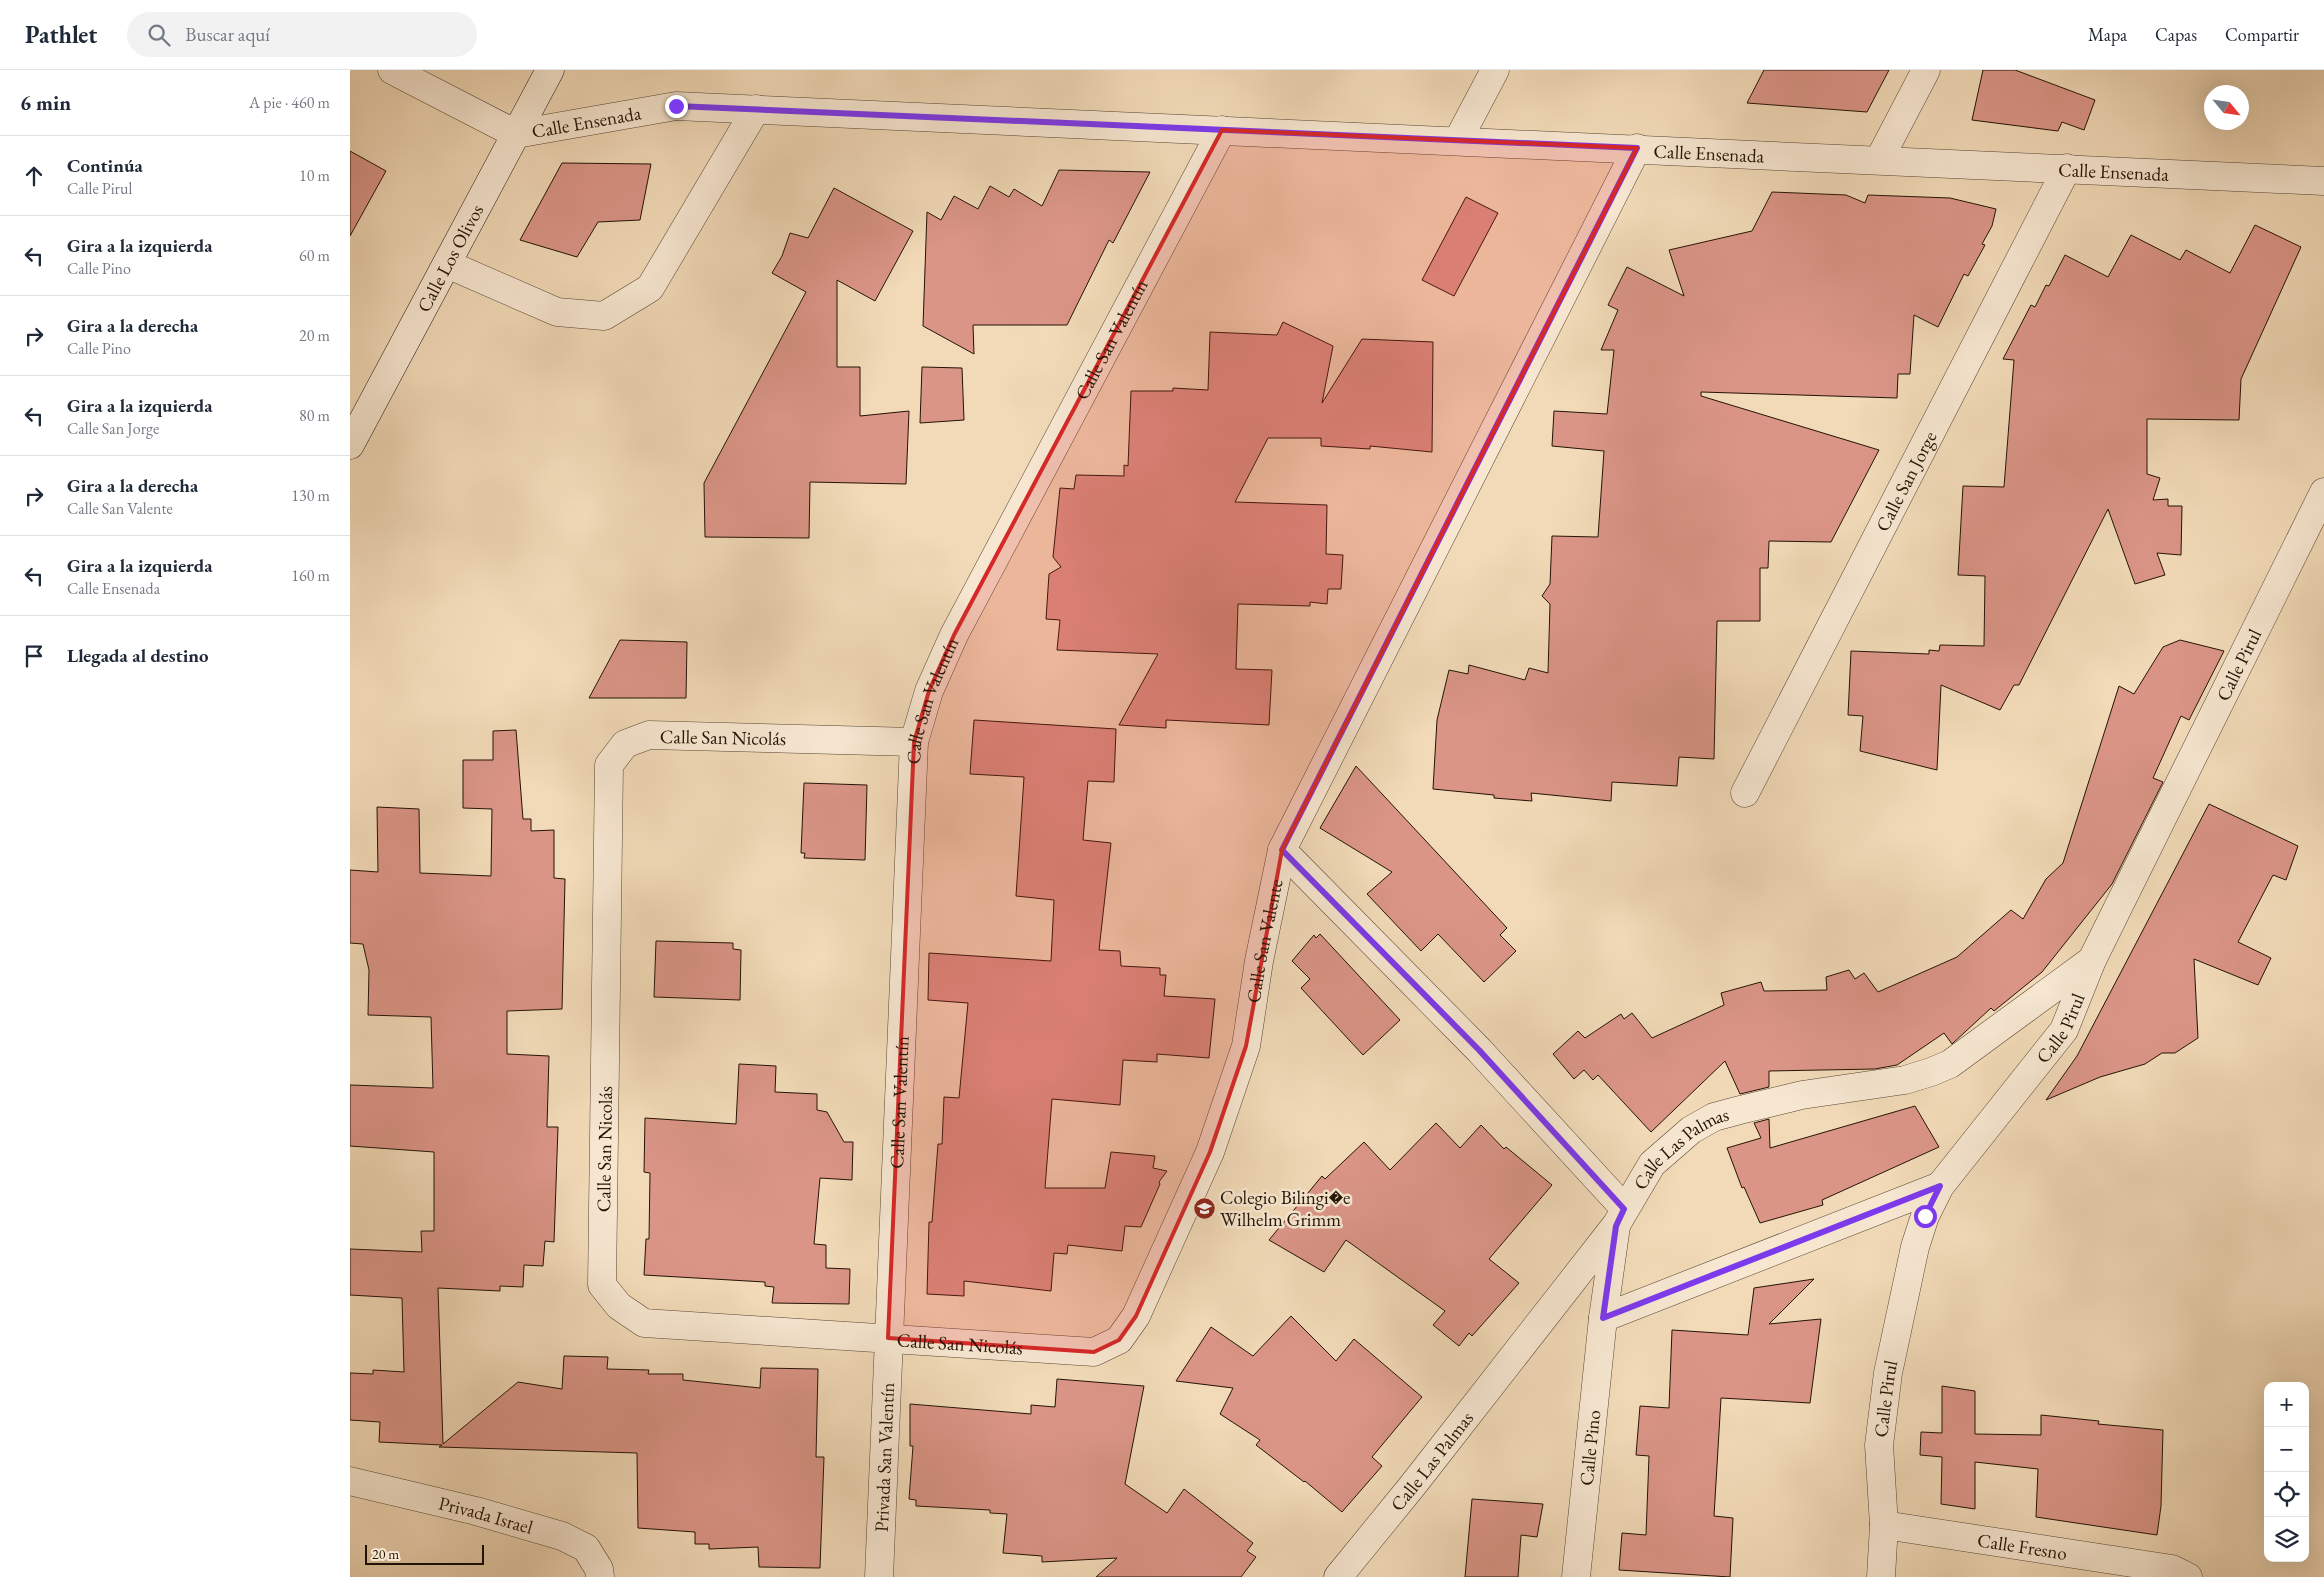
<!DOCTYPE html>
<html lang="es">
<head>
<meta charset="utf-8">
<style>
  body { margin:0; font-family:"EB Garamond",serif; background:#f2f2f3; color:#1f2937 }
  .controls { position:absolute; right:15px; bottom:15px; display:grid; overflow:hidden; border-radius:10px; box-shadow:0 5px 20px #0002 }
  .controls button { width:45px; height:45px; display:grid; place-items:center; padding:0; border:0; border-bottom:1px solid #e0e1e3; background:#fff; color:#1f2937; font:25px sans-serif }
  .compass { position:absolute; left:1854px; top:15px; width:45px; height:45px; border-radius:50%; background:#fff; box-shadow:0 5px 20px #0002; rotate:119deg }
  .scale { position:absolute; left:15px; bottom:12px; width:119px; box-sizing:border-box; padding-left:5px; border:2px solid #231305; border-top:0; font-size:14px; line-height:18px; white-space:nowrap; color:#231305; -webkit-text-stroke:4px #f7e7d1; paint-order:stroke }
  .stop { position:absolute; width:15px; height:15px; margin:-11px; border:4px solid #7c3aed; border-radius:50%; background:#fff }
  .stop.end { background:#7c3aed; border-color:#fff; box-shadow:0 1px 5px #0008 }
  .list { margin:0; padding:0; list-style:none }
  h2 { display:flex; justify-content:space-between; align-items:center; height:65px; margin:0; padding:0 20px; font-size:21px }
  h2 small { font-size:16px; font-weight:400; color:#747a83 }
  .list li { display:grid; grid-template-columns:32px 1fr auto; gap:15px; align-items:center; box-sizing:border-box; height:80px; padding:0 20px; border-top:1px solid #e0e1e3 }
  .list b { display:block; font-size:19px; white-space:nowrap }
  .list p { margin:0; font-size:16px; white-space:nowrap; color:#747a83 }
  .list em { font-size:16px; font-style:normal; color:#747a83 }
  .icon { flex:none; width:28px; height:28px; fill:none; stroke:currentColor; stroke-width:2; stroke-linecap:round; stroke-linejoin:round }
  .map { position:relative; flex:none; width:1974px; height:1507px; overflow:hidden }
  header { display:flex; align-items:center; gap:30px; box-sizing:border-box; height:70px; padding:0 25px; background:#fff; border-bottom:1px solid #e0e1e3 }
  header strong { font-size:24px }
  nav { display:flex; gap:28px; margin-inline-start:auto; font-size:18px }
  .search { width:350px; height:45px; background:#f2f2f3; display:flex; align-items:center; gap:12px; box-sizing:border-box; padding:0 18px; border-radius:28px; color:#747a83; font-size:19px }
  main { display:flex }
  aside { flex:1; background:#fff }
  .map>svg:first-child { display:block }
  .building { fill:#db9587; stroke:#231305 }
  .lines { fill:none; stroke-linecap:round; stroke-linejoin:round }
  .minor-casing { stroke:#574532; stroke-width:29 }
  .secondary-casing { stroke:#231305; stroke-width:29 }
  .minor { stroke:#f7e7d1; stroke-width:28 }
  .secondary { stroke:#f7e7d1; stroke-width:28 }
  .route { stroke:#7c3aed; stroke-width:6 }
  .marked { fill:#d62828; fill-opacity:0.2; stroke:#d62828; stroke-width:4; stroke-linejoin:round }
  .labels { text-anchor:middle; stroke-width:5; stroke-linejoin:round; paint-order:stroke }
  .street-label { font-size:19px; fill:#231305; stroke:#f7e7d1 }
  .poi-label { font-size:19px; fill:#231305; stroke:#f7e7d1; text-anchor:start }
</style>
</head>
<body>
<header>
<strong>Pathlet</strong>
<div class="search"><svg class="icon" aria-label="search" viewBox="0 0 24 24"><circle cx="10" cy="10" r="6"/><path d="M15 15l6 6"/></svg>Buscar aquí</div>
<nav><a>Mapa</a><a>Capas</a><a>Compartir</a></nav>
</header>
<main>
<aside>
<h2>6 min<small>A pie · 460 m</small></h2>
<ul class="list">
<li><svg class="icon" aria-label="ahead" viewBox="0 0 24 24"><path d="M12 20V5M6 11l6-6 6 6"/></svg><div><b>Continúa</b><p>Calle Pirul</p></div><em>10 m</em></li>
<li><svg class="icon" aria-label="left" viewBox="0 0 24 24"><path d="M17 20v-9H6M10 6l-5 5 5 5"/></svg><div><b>Gira a la izquierda</b><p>Calle Pino</p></div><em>60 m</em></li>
<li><svg class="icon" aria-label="right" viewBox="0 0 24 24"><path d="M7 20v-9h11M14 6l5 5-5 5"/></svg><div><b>Gira a la derecha</b><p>Calle Pino</p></div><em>20 m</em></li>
<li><svg class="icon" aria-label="left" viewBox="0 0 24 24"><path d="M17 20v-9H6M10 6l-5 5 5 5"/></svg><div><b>Gira a la izquierda</b><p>Calle San Jorge</p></div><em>80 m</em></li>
<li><svg class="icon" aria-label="right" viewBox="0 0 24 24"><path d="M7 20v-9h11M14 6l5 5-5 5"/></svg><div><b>Gira a la derecha</b><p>Calle San Valente</p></div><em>130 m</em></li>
<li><svg class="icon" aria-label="left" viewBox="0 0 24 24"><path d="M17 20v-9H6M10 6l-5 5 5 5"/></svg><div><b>Gira a la izquierda</b><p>Calle Ensenada</p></div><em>160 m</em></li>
<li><svg class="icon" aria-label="arrive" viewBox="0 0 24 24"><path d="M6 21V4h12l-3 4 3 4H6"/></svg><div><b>Llegada al destino</b></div></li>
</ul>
</aside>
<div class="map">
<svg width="1974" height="1507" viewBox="0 0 1974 1507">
  <rect width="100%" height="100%" fill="#f2dab8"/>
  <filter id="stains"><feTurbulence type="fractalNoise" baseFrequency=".004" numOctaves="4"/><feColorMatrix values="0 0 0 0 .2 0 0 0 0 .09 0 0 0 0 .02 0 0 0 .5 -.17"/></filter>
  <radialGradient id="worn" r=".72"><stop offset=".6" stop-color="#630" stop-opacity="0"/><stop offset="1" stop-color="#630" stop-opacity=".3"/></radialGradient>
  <path class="building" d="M 1414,0 L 1539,0 L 1517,42 L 1397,33 Z
    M 1633,0 L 1665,0 L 1745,30 L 1734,60 L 1712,52 L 1708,61 L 1622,50 Z
    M 0,81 L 36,101 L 0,166 Z
    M 212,93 L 301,94 L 290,150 L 248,152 L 227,187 L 170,170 Z
    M 709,100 L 800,102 L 763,173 L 759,170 L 717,255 L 623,255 L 624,284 L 573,256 L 577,142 L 591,150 L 604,126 L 628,139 L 640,116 L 659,127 L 664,119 L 692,136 Z
    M 484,118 L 563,161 L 525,231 L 487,210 L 487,297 L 510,297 L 510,346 L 559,341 L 556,414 L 460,412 L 459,468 L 355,467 L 354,413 L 456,222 L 422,203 L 432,186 L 440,163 L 458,168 Z
    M 1422,122 L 1496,125 L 1515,133 L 1518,125 L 1600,128 L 1646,139 L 1642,156 L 1632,174 L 1635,175 L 1618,206 L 1614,204 L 1588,257 L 1564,245 L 1560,304 L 1548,304 L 1547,328 L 1351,322 L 1351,326 L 1529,380 L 1481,472 L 1419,471 L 1418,498 L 1410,498 L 1410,551 L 1367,551 L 1364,689 L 1329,687 L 1327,716 L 1262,712 L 1261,731 L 1181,723 L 1182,731 L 1144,728 L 1144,725 L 1083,719 L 1087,650 L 1099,600 L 1118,604 L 1119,595 L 1175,610 L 1179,598 L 1198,603 L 1200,534 L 1192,526 L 1200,514 L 1202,466 L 1248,467 L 1254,381 L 1202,376 L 1204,341 L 1257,344 L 1264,280 L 1251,280 L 1268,240 L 1258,235 L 1277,197 L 1334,226 L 1319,180 L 1402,161 Z
    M 1116,127 L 1148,143 L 1104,226 L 1072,210 Z
    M 1905,155 L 1951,177 L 1891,309 L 1889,350 L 1797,349 L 1797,404 L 1810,408 L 1803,430 L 1818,429 L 1818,436 L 1832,436 L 1831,485 L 1807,483 L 1815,505 L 1785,514 L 1758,439 L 1669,615 L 1664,615 L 1650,640 L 1591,615 L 1587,700 L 1510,681 L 1513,646 L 1498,645 L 1501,581 L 1579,584 L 1579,580 L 1589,581 L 1590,575 L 1634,576 L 1635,506 L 1608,505 L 1613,416 L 1654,417 L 1664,290 L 1653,289 L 1681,235 L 1685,237 L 1696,215 L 1699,216 L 1715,185 L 1758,207 L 1781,165 L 1830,190 L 1836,180 L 1880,203 Z
    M 933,252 L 983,276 L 972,333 L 1012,269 L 1083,272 L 1082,382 L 1020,376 L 1020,379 L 971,376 L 971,368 L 918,368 L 885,432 L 977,435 L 976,484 L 993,485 L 991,519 L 978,519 L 977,534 L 960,532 L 960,536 L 888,534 L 886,599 L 922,600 L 919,655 L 816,650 L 816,658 L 769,655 L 808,584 L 707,580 L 710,550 L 696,549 L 699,504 L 711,497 L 703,487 L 710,418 L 724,419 L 726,405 L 774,406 L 774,395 L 778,396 L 781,321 L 823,321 L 823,318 L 858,320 L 860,262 L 927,265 Z
    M 572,297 L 612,298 L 614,350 L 570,353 Z
    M 270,570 L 337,572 L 336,628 L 239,628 Z
    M 1830,570 L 1874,581 L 1839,650 L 1831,646 L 1803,708 L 1813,712 L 1762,814 L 1692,902 L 1644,941 L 1641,938 L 1602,974 L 1594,963 L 1547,995 L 1525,999 L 1419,1001 L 1419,1017 L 1390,1024 L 1375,991 L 1301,1062 L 1248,1005 L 1243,1010 L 1234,1000 L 1224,1009 L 1203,984 L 1228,961 L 1235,968 L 1271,944 L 1274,949 L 1282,943 L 1302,968 L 1374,935 L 1371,923 L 1411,912 L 1414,921 L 1477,920 L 1476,907 L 1499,900 L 1505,909 L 1514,903 L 1528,922 L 1607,887 L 1661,840 L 1673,849 L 1696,809 L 1713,793 L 1769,616 L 1784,624 L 1813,577 Z
    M 624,650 L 766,659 L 764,712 L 738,711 L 733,770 L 761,773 L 749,880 L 770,881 L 771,896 L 810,898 L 810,905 L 816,905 L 814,926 L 865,929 L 859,988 L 807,984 L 807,992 L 773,990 L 770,1035 L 702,1029 L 695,1118 L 755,1118 L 761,1082 L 805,1086 L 803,1098 L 817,1101 L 809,1112 L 810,1114 L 791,1157 L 775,1156 L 772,1181 L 718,1175 L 717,1184 L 704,1183 L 701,1221 L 614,1211 L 614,1226 L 577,1224 L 579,1152 L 582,1152 L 588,1074 L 592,1074 L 594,1027 L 609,1028 L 618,933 L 578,930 L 579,883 L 701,891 L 704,830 L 666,826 L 674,707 L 620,704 Z
    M 166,660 L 173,749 L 181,749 L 181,761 L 204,760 L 204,808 L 215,809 L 212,939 L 157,941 L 157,984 L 199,986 L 197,1057 L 208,1057 L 204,1172 L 195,1171 L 193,1196 L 174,1195 L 173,1217 L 150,1216 L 150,1221 L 88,1218 L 93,1374 L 168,1312 L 212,1319 L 214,1286 L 258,1287 L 257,1299 L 299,1300 L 298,1304 L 333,1304 L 333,1310 L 410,1318 L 411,1298 L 468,1299 L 466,1387 L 474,1387 L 470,1498 L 409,1497 L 408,1477 L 359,1479 L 359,1474 L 345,1474 L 345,1462 L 288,1458 L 287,1383 L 89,1377 L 92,1375 L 29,1372 L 30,1352 L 0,1350 L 0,1303 L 23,1304 L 23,1300 L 54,1302 L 52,1228 L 0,1225 L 0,1179 L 72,1182 L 71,1161 L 84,1161 L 84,1082 L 0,1076 L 0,1015 L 83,1018 L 81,947 L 18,945 L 19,900 L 13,874 L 0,873 L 0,800 L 28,802 L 27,737 L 69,739 L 70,803 L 141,806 L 142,739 L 113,738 L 113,690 L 143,690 L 143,661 Z
    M 1006,696 L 1157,858 L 1150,865 L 1166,881 L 1134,912 L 1088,864 L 1071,881 L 1017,824 L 1042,802 L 970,758 Z
    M 454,713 L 517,715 L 515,790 L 454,788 L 455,783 L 451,783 Z
    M 1859,734 L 1948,776 L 1936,810 L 1923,805 L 1888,872 L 1921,888 L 1908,915 L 1844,889 L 1848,968 L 1825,983 L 1812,983 L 1795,994 L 1750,1007 L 1696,1030 L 1727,986 Z
    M 970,864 L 1050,950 L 1013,985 L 951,918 L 960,909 L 942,891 L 964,865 L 966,868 Z
    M 306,871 L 383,873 L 383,879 L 391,880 L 390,930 L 304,927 Z
    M 389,994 L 426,996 L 425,1022 L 467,1024 L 467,1040 L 477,1042 L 494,1072 L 503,1072 L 502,1110 L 470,1108 L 464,1174 L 476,1175 L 476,1198 L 500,1199 L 499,1234 L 422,1233 L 424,1217 L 415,1216 L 415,1212 L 294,1205 L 296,1169 L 299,1169 L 300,1103 L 294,1102 L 295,1048 L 386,1054 Z
    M 1565,1036 L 1589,1077 L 1472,1130 L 1473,1135 L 1410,1153 L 1394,1117 L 1392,1118 L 1377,1078 L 1411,1068 L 1404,1053 L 1419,1049 L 1420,1078 Z
    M 1086,1053 L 1110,1078 L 1131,1055 L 1154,1079 L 1156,1077 L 1202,1115 L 1139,1189 L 1169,1213 L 1122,1266 L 1119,1263 L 1109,1276 L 1083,1255 L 1095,1241 L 996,1170 L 974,1202 L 919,1170 L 972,1106 L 975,1109 L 1014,1072 L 1040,1100 Z
    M 1464,1209 L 1419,1254 L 1471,1249 L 1460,1333 L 1371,1328 L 1364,1446 L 1383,1448 L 1380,1507 L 1269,1500 L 1272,1463 L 1296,1465 L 1299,1386 L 1286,1385 L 1290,1336 L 1319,1338 L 1322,1260 L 1398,1265 L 1404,1218 Z
    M 941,1246 L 986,1291 L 1004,1269 L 1072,1327 L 1022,1387 L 1032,1396 L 992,1442 L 955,1411 L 954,1412 L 906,1375 L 910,1370 L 870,1344 L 883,1318 L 826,1311 L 861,1257 L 903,1286 Z
    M 707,1309 L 794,1316 L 775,1414 L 817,1443 L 834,1419 L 903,1473 L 897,1481 L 906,1487 L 891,1507 L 746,1507 L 767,1488 L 692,1492 L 692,1486 L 653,1483 L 657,1444 L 640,1443 L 640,1440 L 566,1436 L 566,1430 L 559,1429 L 563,1376 L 560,1376 L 560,1334 L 681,1344 L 681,1335 L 705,1337 Z
    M 1592,1316 L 1625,1321 L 1625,1364 L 1691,1365 L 1691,1345 L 1749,1351 L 1748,1354 L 1813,1360 L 1811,1436 L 1807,1465 L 1686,1447 L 1688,1399 L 1625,1392 L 1625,1439 L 1591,1434 L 1592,1387 L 1570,1385 L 1571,1362 L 1592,1363 Z
    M 1122,1429 L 1193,1434 L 1187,1467 L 1171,1465 L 1168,1507 L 1115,1507 Z"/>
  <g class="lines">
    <defs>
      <g id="minor">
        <path id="s1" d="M 42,0 L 166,64 L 326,36 L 1974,111"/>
        <path d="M 1108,70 L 1145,0"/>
        <path d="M 1529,90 L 1576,0"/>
        <path d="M 97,194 L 207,242 L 254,246 L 300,218 L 406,39"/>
        <path id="s2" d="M 564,672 L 299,665 L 275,674 L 259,695 L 252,1215 L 269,1236 L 294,1253 L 744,1282 L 769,1270 L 786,1246 L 860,1082 L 896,976 L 909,891 L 932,780 L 1287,78"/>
        <path id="s3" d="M 1395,723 L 1717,98"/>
        <path d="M 932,780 L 1129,980 L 1275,1139"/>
        <path d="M 1253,1248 L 1590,1116"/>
        <path id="s4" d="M 0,1411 L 126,1441 L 212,1466 L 236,1478 L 249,1499 L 250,1507"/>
        <path id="s5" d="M 1534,1455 L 1822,1499 L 1838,1507"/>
        <path id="s6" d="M 529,1507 L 564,672 L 579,621 L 604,565 L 872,60"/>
        <path id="s7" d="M 988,1507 L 1063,1415 L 1266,1155 L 1302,1094 L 1341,1060 L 1364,1047 L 1390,1040 L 1452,1025 L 1555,1010 L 1581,1002 L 1600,994 L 1742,890"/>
        <path id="s8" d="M 1226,1507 L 1253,1248 L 1266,1156"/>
        <path id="s9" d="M 1531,1507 L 1534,1455 L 1529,1375 L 1538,1303 L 1565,1177 L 1575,1146 L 1590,1116 L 1714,960 L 1742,890 L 1974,422"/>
      </g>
      <g id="secondary">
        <path id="s10" d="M 0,375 L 200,0"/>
      </g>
    </defs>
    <use href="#minor" class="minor-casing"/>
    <use href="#secondary" class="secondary-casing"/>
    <use href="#minor" class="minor"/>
    <use href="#secondary" class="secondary"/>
  </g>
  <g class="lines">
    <path class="route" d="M 326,36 L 1287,78 L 932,780 L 1129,980 L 1274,1139 L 1266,1156 L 1253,1248 L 1590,1116 L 1575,1146"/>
  </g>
  <path class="marked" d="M 872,60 L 1287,78 L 932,780 L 896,976 L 860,1082 L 786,1246 L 769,1270 L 744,1282 L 538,1268 L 564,672 L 579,621 L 604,565 Z"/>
  <defs>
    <symbol id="school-disc" viewBox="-11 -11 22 22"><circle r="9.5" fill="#8f2418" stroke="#f7e7d1"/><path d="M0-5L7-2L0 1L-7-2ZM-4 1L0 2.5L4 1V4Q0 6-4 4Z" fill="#fff"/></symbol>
  </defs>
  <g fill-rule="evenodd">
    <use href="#school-disc" x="842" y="1126" width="25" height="25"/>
  </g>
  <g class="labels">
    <g class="street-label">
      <text dy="7" stroke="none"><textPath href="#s1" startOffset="211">Calle Ensenada</textPath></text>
      <text dy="7" stroke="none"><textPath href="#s1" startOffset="1336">Calle Ensenada</textPath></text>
      <text dy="7" stroke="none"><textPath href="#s1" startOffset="1741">Calle Ensenada</textPath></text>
      <text dy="7" stroke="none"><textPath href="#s10" startOffset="212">Calle Los Olivos</textPath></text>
      <text dy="7" stroke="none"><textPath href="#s6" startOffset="1285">Calle San Valentín</textPath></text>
      <text dy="7" stroke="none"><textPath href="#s3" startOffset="351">Calle San Jorge</textPath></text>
      <text dy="7" stroke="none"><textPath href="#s9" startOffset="1004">Calle Pirul</textPath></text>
      <text dy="7" stroke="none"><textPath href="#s6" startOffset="880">Calle San Valentín</textPath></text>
      <text transform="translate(373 667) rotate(1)" y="7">Calle San Nicolás</text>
      <text dy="7" stroke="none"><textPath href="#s2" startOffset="1801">Calle San Valente</textPath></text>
      <text dy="7" stroke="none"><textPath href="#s9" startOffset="599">Calle Pirul</textPath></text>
      <text dy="7" stroke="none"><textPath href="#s6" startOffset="475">Calle San Valentín</textPath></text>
      <text transform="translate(254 1079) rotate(-89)" y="7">Calle San Nicolás</text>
      <text dy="7" stroke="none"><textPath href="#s7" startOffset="552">Calle Las Palmas</textPath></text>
      <text dy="7" stroke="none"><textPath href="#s2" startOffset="1211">Calle San Nicolás</textPath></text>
      <text dy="7" stroke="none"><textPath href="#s9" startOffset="179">Calle Pirul</textPath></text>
      <text dy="7" stroke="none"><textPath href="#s8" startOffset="130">Calle Pino</textPath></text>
      <text dy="7" stroke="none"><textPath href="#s6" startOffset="120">Privada San Valentín</textPath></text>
      <text dy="7" stroke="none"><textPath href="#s7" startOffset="149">Calle Las Palmas</textPath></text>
      <text dy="7" stroke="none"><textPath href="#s4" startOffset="140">Privada Israel</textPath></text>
      <text dy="7" stroke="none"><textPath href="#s5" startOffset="140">Calle Fresno</textPath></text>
    </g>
    <g class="poi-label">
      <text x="870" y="1134">Colegio Bilingi�e<tspan x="870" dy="22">Wilhelm Grimm</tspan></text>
    </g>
  </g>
  <rect width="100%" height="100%" filter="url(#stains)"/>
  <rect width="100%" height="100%" fill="url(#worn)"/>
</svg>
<div class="controls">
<button>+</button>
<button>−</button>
<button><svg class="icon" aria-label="locate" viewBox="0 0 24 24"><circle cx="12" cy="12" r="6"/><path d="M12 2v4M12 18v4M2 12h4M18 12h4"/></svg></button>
<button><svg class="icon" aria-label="layers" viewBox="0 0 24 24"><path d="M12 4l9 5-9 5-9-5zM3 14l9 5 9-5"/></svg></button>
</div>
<svg class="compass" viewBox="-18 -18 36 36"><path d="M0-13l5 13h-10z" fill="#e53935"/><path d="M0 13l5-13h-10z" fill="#747a83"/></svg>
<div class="scale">20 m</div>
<div class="stop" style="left:1575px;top:1146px"></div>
<div class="stop end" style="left:326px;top:36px"></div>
</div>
</main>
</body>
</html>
